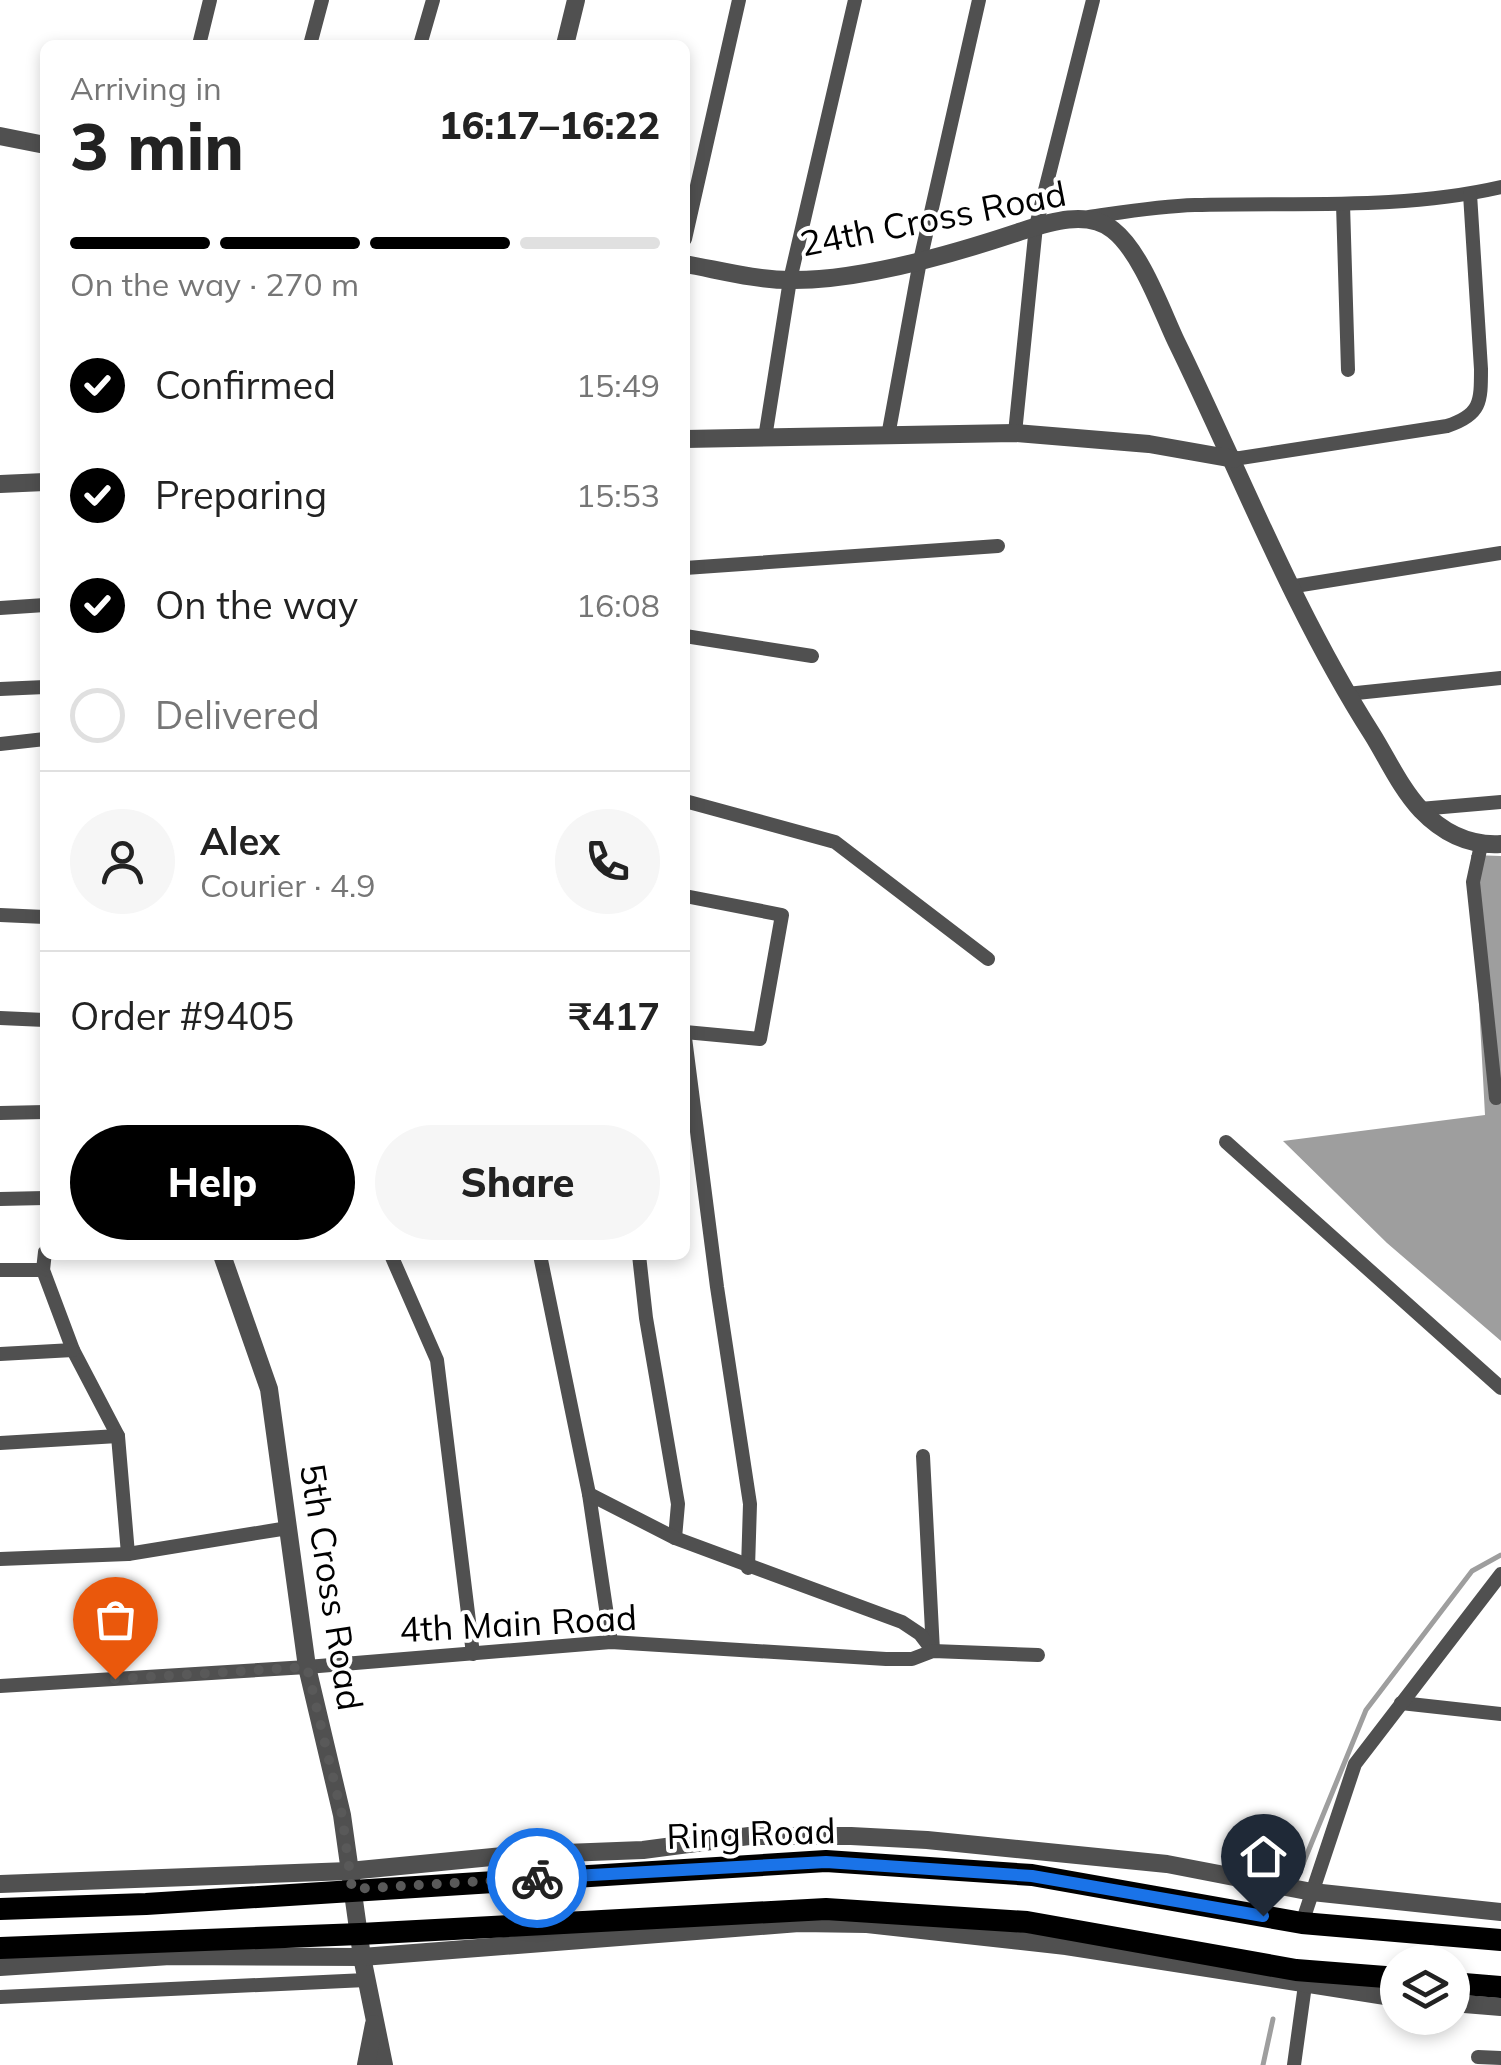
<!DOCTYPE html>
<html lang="en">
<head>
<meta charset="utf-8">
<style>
  body { margin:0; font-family:Mulish,sans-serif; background:#f6f6f6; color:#222; height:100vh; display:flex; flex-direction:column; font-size:38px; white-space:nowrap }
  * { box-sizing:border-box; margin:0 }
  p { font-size:32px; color:#767676 }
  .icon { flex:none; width:55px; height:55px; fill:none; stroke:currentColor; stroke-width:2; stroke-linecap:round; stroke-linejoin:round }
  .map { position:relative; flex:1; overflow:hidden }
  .details { position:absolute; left:40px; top:40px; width:650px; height:1220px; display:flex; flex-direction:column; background:#fff; border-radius:15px; box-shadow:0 5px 15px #0003 }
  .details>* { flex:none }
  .tools { position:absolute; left:1380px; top:1945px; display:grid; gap:20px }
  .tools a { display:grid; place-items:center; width:90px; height:90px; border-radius:50%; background:#fff; box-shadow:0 5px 15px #0003; font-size:50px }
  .pin { position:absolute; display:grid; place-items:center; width:85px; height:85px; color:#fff; margin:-102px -42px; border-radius:50% 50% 50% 0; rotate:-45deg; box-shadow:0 0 10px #0007 }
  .pin .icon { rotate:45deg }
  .courier { position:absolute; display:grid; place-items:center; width:100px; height:100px; margin:-50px; border:8px solid #1a73e8; border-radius:50%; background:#fff; color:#222; box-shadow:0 2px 12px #0007 }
  .headline em { font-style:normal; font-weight:800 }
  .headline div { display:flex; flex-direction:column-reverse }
  .headline { display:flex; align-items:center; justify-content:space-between; height:170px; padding:0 30px }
  h1 { font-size:65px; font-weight:800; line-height:75px }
  .bar { display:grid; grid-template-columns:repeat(4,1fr); gap:15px 10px; align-content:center; height:120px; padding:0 30px }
  .bar i { height:12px; border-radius:8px; background:#e0e0e0 }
  .bar .active { background:#000 }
  .bar p { grid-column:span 4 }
  .line { display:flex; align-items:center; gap:25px; padding:0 30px; border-top:2px solid #e0e0e0 }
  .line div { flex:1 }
  .round { display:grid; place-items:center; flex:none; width:105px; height:105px; border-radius:52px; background:#f6f6f6 }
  ol { padding:0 30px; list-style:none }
  li { display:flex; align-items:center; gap:30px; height:110px }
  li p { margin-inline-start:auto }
  li .icon { padding:10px; border-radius:50%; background:#000; color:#fff; stroke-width:4 }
  li:last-child { color:#767676 }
  li i { width:55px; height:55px; border:5px solid #e0e0e0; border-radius:50% }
  .primary-button { display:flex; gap:20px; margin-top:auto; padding:20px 30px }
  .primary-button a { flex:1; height:115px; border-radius:60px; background:#000; color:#fff; font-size:40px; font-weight:800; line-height:115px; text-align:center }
  .primary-button a+a { background:#f6f6f6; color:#222 }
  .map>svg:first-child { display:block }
  .water { fill:#9e9e9e }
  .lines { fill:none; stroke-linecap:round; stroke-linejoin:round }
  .stream { stroke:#9e9e9e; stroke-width:5 }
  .minor { stroke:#505050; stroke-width:14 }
  .tertiary { stroke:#505050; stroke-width:18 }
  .trunk { stroke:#000; stroke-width:22 }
  .done { stroke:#595959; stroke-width:10; stroke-dasharray:0 18 }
  .route { stroke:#1a73e8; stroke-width:12 }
  .labels { text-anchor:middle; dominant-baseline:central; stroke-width:8; stroke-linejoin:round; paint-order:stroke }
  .street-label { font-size:35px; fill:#000; stroke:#fff }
</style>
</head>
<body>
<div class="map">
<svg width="1501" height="2065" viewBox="0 0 1501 2065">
  <rect width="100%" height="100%" fill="#fff"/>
  <polygon class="water" points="1471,855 1501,856 1501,1341 1387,1243 1283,1141 1485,1115"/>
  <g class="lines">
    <g class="stream">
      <polyline points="1296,1881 1366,1710 1472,1571 1501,1555"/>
      <polyline points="1263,2065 1273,2019"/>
    </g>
    <g class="minor">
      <polyline points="199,45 210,0"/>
      <polyline points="310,45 322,0"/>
      <polyline points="420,45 433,0"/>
      <polyline points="1343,204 1348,370"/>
      <path d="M1089,217C1124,212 1159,206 1195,205C1297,202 1401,210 1501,187"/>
      <polyline points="685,239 739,0"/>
      <polyline points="1015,433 1036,226 1093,0"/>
      <polyline points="888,436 920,261 979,0"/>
      <polyline points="765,438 790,280 855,0"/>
      <path d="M1234,459L1447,426C1481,415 1481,402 1481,369L1470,194"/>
      <polyline points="685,568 998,546"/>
      <polyline points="1289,587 1501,553"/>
      <polyline points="0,608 45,605"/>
      <polyline points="685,636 812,656"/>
      <polyline points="0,689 45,687"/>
      <polyline points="1347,694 1501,678"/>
      <polyline points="0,744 45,739"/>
      <polyline points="685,801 835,842 988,959"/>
      <polyline points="1420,809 1501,802"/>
      <polyline points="1481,845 1473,882 1496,1098"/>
      <polyline points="685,896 782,915 760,1039 685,1032"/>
      <polyline points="0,915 45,917"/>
      <polyline points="0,1018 45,1020"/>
      <polyline points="685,1038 717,1287 750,1504 748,1568"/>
      <polyline points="0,1113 45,1112"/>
      <polyline points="1226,1142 1501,1388"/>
      <polyline points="0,1199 45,1198"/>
      <polyline points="45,1252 43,1270 73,1350 118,1436 128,1554"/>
      <polyline points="391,1255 437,1360 473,1654"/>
      <polyline points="540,1255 589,1494 611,1642"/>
      <polyline points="639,1255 646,1318 678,1504 675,1538"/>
      <polyline points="0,1270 43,1270"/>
      <polyline points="0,1354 73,1350"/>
      <polyline points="0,1443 118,1436"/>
      <polyline points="923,1456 933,1651"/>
      <polyline points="589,1494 675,1538 902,1622 920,1634 933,1651"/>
      <polyline points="0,1559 128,1554 288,1528"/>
      <polyline points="0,1686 307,1667 611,1642 886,1659 912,1659 933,1651 1038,1655"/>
      <polyline points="1401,1703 1501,1714"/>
      <polyline points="1302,1923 1355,1764 1501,1574"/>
      <polyline points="0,1997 366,1980"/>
      <polyline points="1478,2057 1501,2058"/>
      <polyline points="1294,2065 1305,1985"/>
    </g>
    <g class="tertiary">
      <polyline points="565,45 576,0"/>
      <polyline points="0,136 45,145"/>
      <path d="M685,264C719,270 756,280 790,280C859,281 953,254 1019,232C1047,223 1087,209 1113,230C1141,252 1161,309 1176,341C1240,472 1293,610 1372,734C1387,758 1401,789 1421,810C1443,833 1469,846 1501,844"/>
      <polyline points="685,439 1015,433 1149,444 1234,459"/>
      <polyline points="0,484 45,482"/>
      <polyline points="222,1255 269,1389 307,1667 342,1815 362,1957 384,2065"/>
      <polyline points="0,1884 349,1871 513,1855 643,1850 749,1836 851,1836 927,1840 1167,1864 1312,1892 1501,1912"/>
      <polyline points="0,1967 170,1956 362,1957 799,1923 867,1924 1066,1946 1398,1998"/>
      <polyline points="1452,2003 1501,2007"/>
      <polyline points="366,2065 374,2024"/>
    </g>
    <g class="trunk">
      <polyline points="0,1909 146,1904 826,1861 1032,1875 1302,1923 1501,1940"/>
      <polyline points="0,1948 360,1934 826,1909 1027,1922 1296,1970 1398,1978"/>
      <polyline points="1452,1983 1501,1987"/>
    </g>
  </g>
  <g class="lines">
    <polyline class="done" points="115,1679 307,1667 342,1815 352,1889 537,1878"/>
    <polyline class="route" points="537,1878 826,1862 1032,1876 1263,1916"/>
  </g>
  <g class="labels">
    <g class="street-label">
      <text transform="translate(933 218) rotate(-11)">24th Cross Road</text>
      <text transform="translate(332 1587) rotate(81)">5th Cross Road</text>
      <text transform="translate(518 1623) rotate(-3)">4th Main Road</text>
      <text transform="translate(751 1833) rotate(-2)">Ring Road</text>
    </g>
  </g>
</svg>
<div class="tools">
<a><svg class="icon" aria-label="layers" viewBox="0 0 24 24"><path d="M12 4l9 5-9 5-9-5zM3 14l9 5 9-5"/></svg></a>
</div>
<div class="pin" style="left:115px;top:1679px;background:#ea580c"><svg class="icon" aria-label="bag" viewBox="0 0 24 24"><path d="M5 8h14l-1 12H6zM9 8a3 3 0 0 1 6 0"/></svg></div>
<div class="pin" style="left:1263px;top:1916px;background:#1f2937"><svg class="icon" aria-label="home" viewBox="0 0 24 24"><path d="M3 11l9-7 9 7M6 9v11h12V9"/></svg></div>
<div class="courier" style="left:537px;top:1878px"><svg class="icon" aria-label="bike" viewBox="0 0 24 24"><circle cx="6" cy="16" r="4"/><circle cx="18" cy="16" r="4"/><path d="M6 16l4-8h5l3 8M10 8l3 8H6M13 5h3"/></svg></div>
<section class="details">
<div class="headline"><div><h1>3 min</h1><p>Arriving in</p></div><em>16:17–16:22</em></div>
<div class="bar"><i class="active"></i><i class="active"></i><i class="active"></i><i></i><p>On the way · 270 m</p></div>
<ol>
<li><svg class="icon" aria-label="check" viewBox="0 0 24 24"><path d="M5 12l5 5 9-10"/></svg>Confirmed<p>15:49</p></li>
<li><svg class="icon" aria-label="check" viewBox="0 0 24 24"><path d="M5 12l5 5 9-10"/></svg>Preparing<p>15:53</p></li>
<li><svg class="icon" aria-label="check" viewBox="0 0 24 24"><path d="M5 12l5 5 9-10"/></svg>On the way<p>16:08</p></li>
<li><i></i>Delivered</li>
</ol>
<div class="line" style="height:180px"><a class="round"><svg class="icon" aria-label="person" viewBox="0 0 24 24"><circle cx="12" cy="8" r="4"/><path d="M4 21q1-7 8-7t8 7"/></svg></a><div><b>Alex</b><p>Courier · 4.9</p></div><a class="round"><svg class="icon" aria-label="phone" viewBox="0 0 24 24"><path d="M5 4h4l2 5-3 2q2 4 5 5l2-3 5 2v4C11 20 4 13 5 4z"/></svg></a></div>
<div class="line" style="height:130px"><div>Order #9405</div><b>₹417</b></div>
<div class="primary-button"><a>Help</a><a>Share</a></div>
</section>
</div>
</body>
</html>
